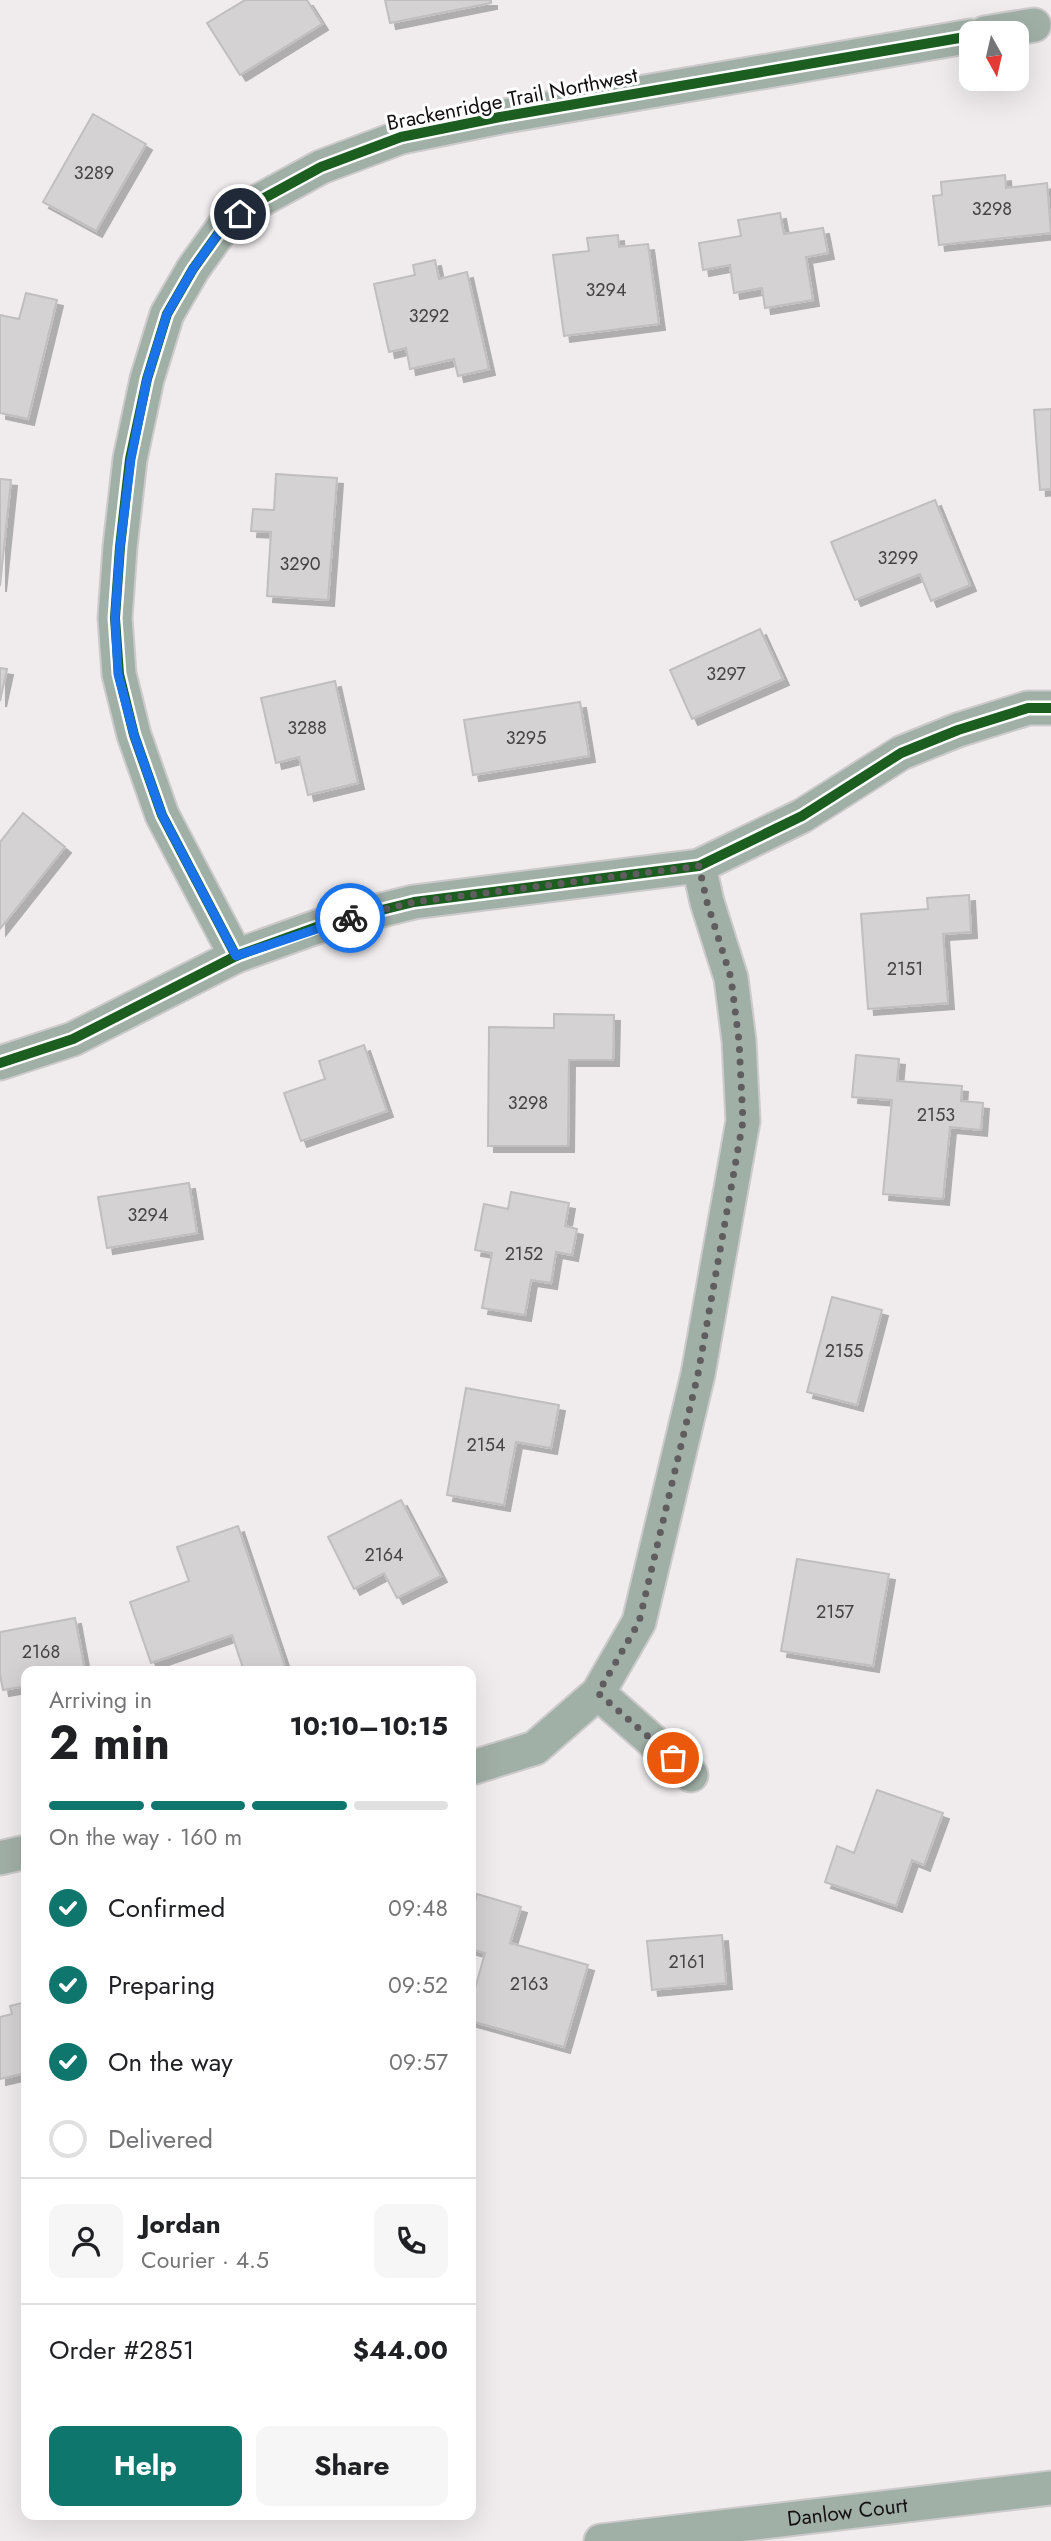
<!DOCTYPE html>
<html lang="en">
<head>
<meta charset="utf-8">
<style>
  body { margin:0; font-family:Jost,sans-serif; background:#f6f6f6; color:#202124; height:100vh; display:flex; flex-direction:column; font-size:26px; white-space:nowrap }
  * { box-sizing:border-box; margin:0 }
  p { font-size:23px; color:#757577 }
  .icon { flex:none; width:38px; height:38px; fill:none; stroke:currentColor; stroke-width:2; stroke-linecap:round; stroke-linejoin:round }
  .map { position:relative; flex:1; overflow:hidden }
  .details { position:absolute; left:21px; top:1666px; width:455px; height:854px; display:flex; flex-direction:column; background:#fff; border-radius:14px; box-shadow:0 7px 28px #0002 }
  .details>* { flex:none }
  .needle { width:46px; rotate:172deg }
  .controls { position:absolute; left:959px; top:21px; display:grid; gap:14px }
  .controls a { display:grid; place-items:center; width:70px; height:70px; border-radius:14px; background:#fff; box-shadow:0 7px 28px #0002; font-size:35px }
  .pin { position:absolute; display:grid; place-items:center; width:60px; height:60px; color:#fff; margin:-30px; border:4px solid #fff; border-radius:50%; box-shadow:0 2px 7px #0007 }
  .courier { position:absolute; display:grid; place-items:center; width:70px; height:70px; margin:-35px; border:5px solid #1a73e8; border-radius:50%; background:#fff; color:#222; box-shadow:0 2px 9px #0007 }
  .overview em { font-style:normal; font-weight:700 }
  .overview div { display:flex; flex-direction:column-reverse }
  .overview { display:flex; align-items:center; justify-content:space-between; height:119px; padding:0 28px }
  h1 { font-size:46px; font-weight:700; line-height:52px }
  .bar { display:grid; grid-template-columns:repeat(4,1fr); gap:10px 7px; align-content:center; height:84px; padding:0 28px }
  .bar i { height:9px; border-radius:5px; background:#e0e0e0 }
  .bar .current { background:#0f766e }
  .bar p { grid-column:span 4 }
  .line { display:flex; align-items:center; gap:18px; padding:0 28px; border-top:2px solid #e0e0e0 }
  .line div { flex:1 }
  .round { display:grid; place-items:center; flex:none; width:74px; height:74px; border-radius:14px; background:#f6f6f6 }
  ol { padding:0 28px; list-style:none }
  li { display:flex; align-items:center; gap:21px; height:77px }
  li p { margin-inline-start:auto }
  li .icon { padding:7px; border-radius:50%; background:#0f766e; color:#fff; stroke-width:4 }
  li:last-child { color:#757577 }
  li i { width:38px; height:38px; border:4px solid #e0e0e0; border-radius:50% }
  .button { display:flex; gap:14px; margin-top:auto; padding:14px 28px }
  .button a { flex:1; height:80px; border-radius:14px; background:#0f766e; color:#fff; font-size:28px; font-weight:700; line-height:80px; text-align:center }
  .button a+a { background:#f6f6f6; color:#202124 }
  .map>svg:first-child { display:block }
  .building { fill:#d5d2d3; stroke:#c1bebf; stroke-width:2; filter:url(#shadow) }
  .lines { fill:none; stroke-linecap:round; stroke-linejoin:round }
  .street-casing { stroke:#cccacb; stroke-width:37 }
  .street { stroke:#a1b0a7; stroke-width:33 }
  .cycleway-casing { stroke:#fff; stroke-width:15 }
  .cycleway { stroke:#1b5e20; stroke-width:10 }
  .done { stroke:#605d5e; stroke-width:7; stroke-dasharray:0 12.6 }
  .route { stroke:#1a73e8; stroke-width:9 }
  .labels { text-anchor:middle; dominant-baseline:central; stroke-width:6; stroke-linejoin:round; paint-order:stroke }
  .number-label { font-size:18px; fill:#464244 }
  .street-label { font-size:21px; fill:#131011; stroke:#fff }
</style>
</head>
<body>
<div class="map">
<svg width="1051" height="2541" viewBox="0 0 1051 2541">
  <defs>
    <filter id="shadow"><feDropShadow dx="6" dy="6" stdDeviation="0" flood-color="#0004"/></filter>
  </defs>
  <rect width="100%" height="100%" fill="#f0ecee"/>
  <g class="building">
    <polygon points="245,0 307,0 322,24 240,75 207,23"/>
    <polygon points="385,0 491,0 491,3 390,23"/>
    <polygon points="93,114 146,144 96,231 43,202"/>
    <polygon points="1005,175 1006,188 1047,183 1051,233 939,245 933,196 942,195 941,182"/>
    <polygon points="780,213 784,234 823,228 828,253 806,257 813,300 765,308 762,288 734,293 730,265 703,270 699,243 741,236 738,220"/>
    <polygon points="618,235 619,247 648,244 659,324 564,336 553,255 589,251 587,238"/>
    <polygon points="435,260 439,279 467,272 489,369 458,376 454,359 410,369 406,348 389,352 374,284 415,275 413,265"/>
    <polygon points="26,293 57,300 28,419 0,413 0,315 19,319"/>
    <polygon points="1051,409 1051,489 1040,490 1034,410"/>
    <polygon points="276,474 337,478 328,600 267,596 271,532 251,531 253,509 274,510"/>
    <polygon points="0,479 11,480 0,586"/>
    <polygon points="935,500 970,585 931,601 920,574 855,600 831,542"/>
    <polygon points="760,629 783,679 692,719 670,670"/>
    <polygon points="0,668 7,669 0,701"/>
    <polygon points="335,681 358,783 308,795 299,757 276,763 261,698"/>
    <polygon points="580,702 589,756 473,775 464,720"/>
    <polygon points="23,813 65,847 0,929 0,842"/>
    <polygon points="969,895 971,932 943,934 948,1003 868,1009 861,914 928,909 927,898"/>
    <polygon points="554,1014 614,1015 613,1060 569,1060 568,1146 488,1146 489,1027 554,1028"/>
    <polygon points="364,1045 387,1111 301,1141 284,1093 325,1079 319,1061"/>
    <polygon points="856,1055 899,1059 897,1081 962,1086 961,1101 983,1103 981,1130 950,1127 943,1199 883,1194 892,1100 852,1097"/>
    <polygon points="189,1183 197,1233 107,1248 98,1197"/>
    <polygon points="511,1192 569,1203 565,1226 577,1229 572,1255 556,1252 551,1283 531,1280 525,1315 482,1308 492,1253 475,1250 484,1204 508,1209"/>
    <polygon points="832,1297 882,1310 857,1405 807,1392"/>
    <polygon points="466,1388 559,1405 551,1448 516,1442 504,1505 447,1495"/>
    <polygon points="401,1500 441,1576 397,1598 384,1573 354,1589 328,1537"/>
    <polygon points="238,1526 285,1666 270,1671 244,1671 232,1635 151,1663 130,1602 189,1581 177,1547"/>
    <polygon points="797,1559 889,1574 873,1666 781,1651"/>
    <polygon points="75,1618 85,1671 26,1671 26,1686 3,1690 0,1675 0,1632"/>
    <polygon points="877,1790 943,1813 924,1865 912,1860 896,1906 825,1882 837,1846 854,1853"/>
    <polygon points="477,1894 521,1907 510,1943 588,1965 564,2047 471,2021 471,2003 485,1953 471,1949 471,1918"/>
    <polygon points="722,1935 726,1983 652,1990 647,1941"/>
    <polygon points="26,2002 26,2073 0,2079 0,2017 12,2014 10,2006"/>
  </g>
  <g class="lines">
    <g class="street-casing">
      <g id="street">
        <polyline points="985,33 1034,25"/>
        <polyline points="236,956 162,815 134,735 119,674 115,618 120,547 130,459 147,379 167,314 193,269 223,227 257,202 321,167 401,137 500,117 971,36"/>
        <polyline points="0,1063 73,1039 236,956 325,924 414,902 699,866 802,816 901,753 958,730 1028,708 1051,708"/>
        <polyline points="598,1693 691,1775"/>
        <polyline points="471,1768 535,1748 598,1693 639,1622 698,1374 743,1121 739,1041 731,978 707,902 699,866"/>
        <polyline points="0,1858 26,1852"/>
        <path id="s1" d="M601,2541L1051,2488"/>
      </g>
    </g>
    <use href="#street" class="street"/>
    <g class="cycleway-casing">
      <g id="cycleway">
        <polyline points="236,956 162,815 134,735 119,674 115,618 120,547 130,459 147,379 167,314 193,269 223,227 257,202 321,167 401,137 500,117 971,36"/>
        <polyline points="0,1063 73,1039 236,956 325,924 414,902 699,866 802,816 901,753 958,730 1028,708 1051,708"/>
      </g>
    </g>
    <use href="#cycleway" class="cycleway"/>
  </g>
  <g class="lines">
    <polyline class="done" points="350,918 414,902 699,866 707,902 731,978 739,1041 743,1121 698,1374 639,1622 598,1693 673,1758"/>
    <polyline class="route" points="240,214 223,227 193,269 167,314 147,379 131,459 120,547 115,618 118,674 134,735 162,815 236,956 350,918"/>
  </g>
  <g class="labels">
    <g class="number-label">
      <text x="94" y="173">3289</text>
      <text x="992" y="209">3298</text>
      <text x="606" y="290">3294</text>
      <text x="429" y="316">3292</text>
      <text x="898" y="558">3299</text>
      <text x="300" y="564">3290</text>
      <text x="726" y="674">3297</text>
      <text x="307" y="728">3288</text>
      <text x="526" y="738">3295</text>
      <text x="905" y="969">2151</text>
      <text x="528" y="1103">3298</text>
      <text x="936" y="1115">2153</text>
      <text x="148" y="1215">3294</text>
      <text x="524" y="1254">2152</text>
      <text x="844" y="1351">2155</text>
      <text x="486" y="1445">2154</text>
      <text x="384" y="1555">2164</text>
      <text x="835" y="1612">2157</text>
      <text x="41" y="1652">2168</text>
      <text x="687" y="1962">2161</text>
      <text x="529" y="1984">2163</text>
    </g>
    <g class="street-label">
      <text transform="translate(512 99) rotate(-11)">Brackenridge Trail Northwest</text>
      <text stroke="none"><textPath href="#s1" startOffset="248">Danlow Court</textPath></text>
    </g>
  </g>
</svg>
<div class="controls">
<a><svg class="needle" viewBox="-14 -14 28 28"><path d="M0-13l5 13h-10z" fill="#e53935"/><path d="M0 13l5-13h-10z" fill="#757577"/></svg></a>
</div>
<div class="pin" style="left:673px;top:1758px;background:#ea580c"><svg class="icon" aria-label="bag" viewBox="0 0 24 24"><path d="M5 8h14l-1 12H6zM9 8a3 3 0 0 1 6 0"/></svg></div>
<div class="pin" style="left:240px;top:214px;background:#1f2937"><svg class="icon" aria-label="home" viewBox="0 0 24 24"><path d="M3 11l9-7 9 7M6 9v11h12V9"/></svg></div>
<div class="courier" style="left:350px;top:918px"><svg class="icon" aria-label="bike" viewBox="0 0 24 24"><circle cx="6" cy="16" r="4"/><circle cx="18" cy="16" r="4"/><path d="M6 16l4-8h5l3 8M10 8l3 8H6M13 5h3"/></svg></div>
<section class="details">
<div class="overview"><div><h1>2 min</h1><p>Arriving in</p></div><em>10:10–10:15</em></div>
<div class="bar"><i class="current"></i><i class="current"></i><i class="current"></i><i></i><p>On the way · 160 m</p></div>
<ol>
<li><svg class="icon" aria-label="check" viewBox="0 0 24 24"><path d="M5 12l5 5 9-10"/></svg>Confirmed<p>09:48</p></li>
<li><svg class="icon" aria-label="check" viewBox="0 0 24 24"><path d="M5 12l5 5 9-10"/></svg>Preparing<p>09:52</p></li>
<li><svg class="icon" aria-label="check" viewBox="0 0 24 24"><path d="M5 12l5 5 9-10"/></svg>On the way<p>09:57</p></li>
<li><i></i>Delivered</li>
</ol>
<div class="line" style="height:126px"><a class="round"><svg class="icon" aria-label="person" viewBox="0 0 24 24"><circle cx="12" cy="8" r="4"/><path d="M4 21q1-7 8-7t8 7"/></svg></a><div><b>Jordan</b><p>Courier · 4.5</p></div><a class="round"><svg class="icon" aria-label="phone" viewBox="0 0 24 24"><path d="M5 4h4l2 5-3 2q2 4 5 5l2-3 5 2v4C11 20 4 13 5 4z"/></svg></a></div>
<div class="line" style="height:91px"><div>Order #2851</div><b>$44.00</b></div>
<div class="button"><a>Help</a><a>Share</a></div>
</section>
</div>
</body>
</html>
